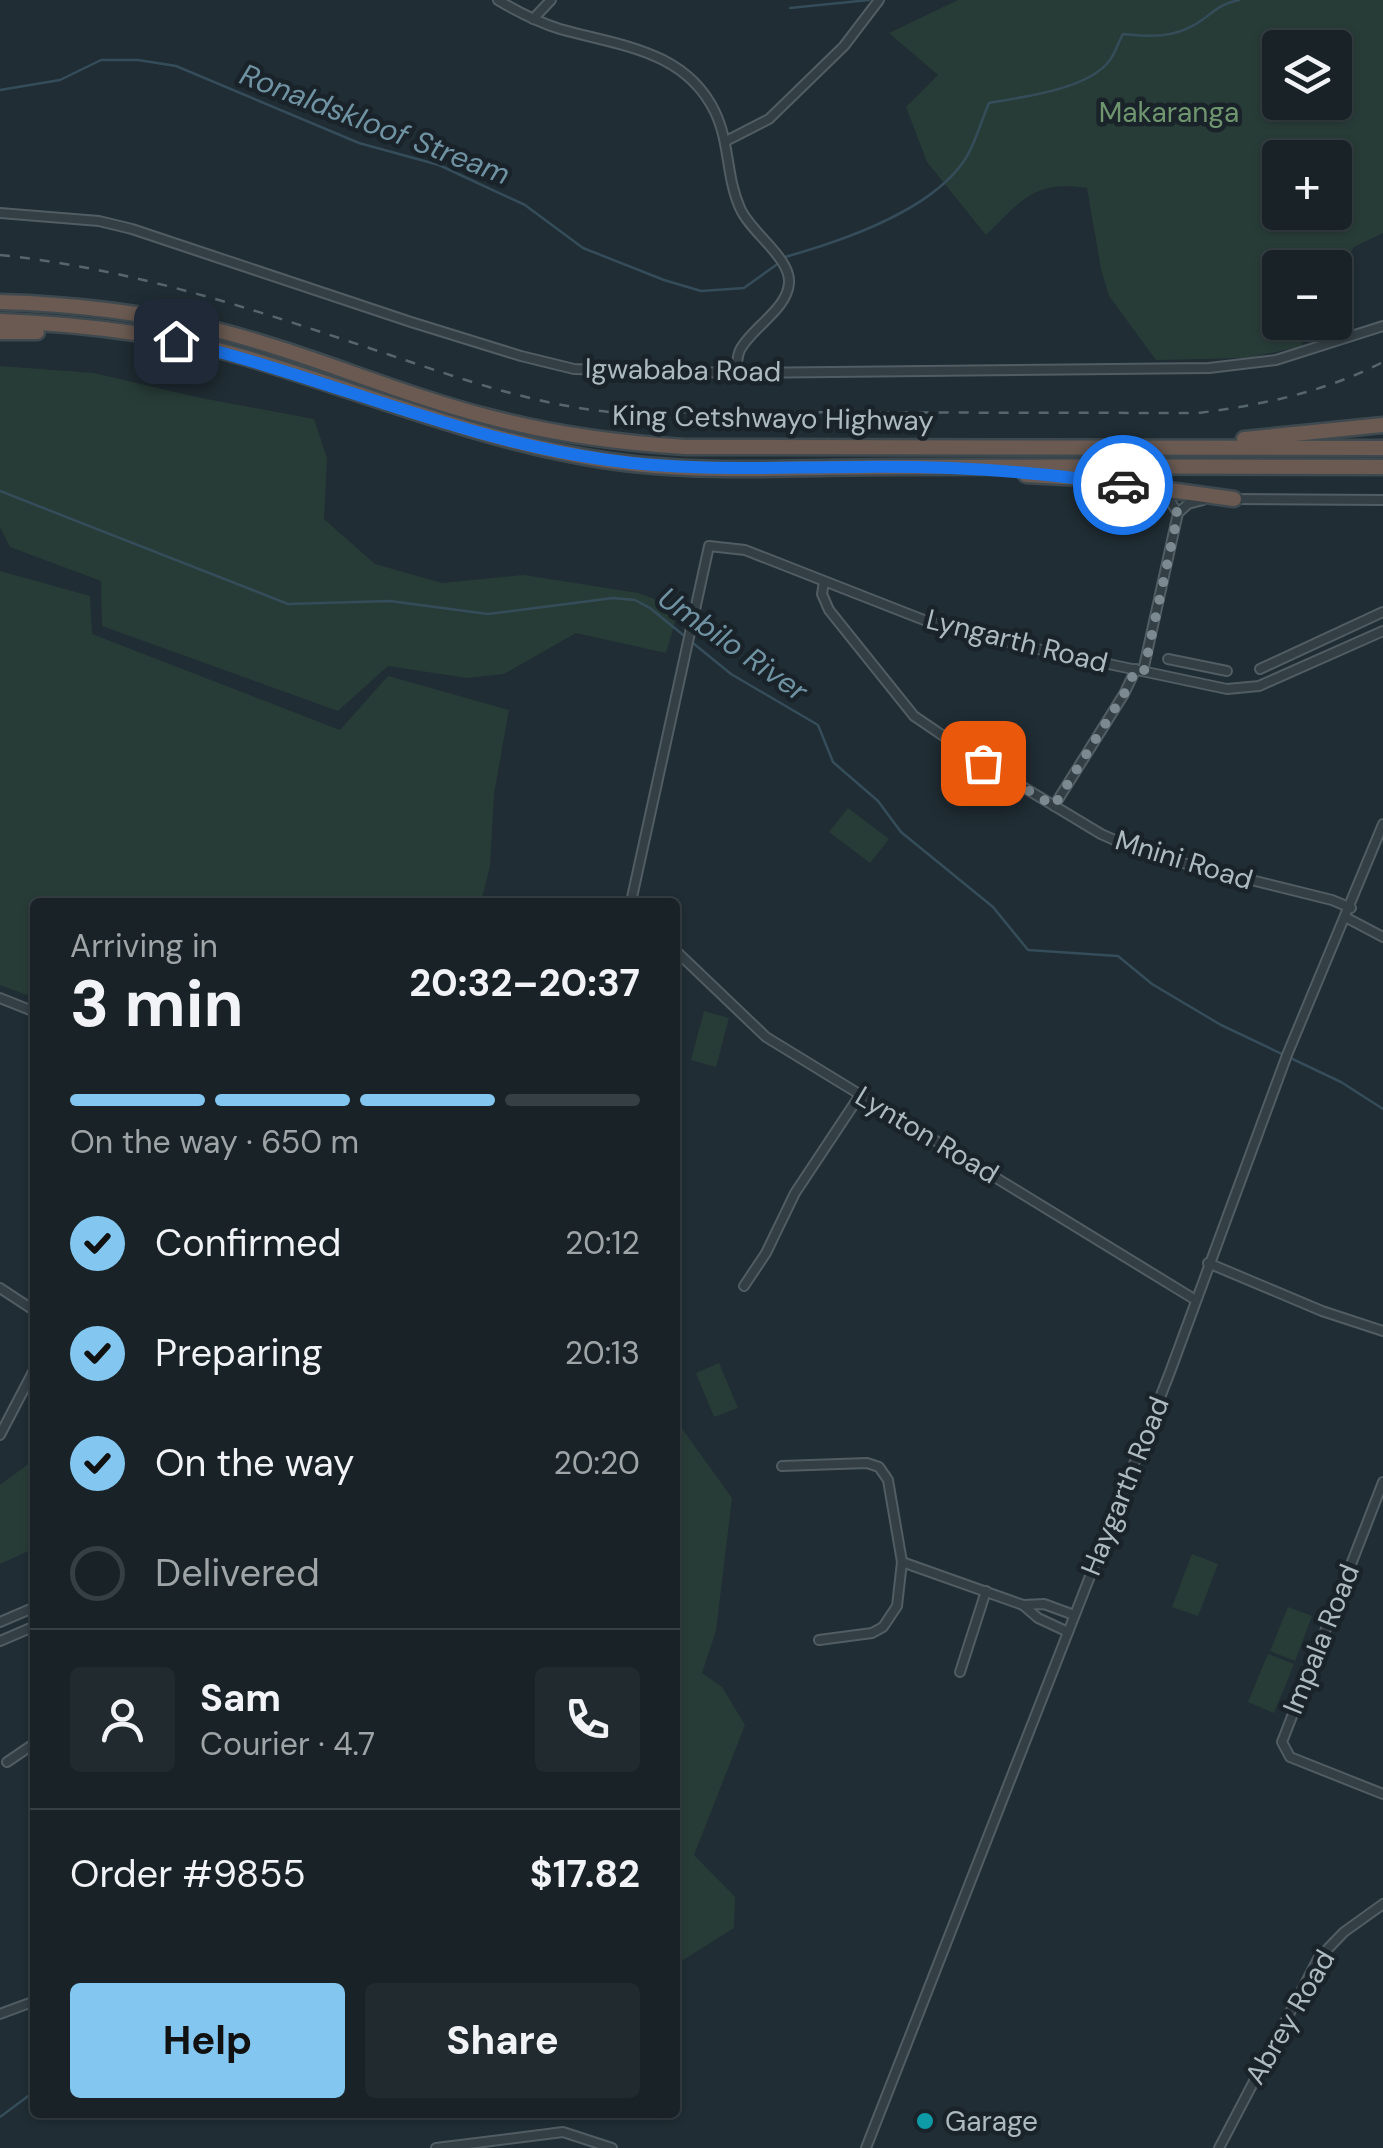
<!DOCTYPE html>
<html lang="en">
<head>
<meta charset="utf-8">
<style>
  body { margin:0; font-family:"DM Sans",sans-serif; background:#212a2f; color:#f1f3f6; height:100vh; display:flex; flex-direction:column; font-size:38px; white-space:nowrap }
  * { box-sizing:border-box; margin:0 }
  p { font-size:32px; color:#9fa4a7 }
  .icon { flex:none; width:55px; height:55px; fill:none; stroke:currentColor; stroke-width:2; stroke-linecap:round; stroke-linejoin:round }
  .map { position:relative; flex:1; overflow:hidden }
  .details { position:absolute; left:30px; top:898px; width:650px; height:1220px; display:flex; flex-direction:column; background:#182227; border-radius:10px; box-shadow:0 2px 8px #0004,0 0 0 2px #363f44 }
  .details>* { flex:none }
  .buttons { position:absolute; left:1262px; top:30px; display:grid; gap:20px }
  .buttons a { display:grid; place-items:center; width:90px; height:90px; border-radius:10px; background:#182227; box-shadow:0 2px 8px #0004,0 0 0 2px #363f44; font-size:50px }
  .pin { position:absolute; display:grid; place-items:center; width:85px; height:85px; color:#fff; margin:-42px; border-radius:20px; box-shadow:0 5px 15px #0006 }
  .courier { position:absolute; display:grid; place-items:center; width:100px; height:100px; margin:-50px; border:8px solid #1a73e8; border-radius:50%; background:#fff; color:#222; box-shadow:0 2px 12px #0007 }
  .overview em { font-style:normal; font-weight:700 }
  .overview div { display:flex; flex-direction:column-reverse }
  .overview { display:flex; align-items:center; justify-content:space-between; height:170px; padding:0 40px }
  h1 { font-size:65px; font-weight:700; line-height:75px }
  .bar { display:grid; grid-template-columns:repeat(4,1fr); gap:15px 10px; align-content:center; height:120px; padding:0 40px }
  .bar i { height:12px; border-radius:8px; background:#363f44 }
  .bar .current { background:#83c7f0 }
  .bar p { grid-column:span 4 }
  .line { display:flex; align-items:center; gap:25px; padding:0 40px; border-top:2px solid #363f44 }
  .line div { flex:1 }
  .round { display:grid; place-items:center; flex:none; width:105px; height:105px; border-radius:10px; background:#212a2f }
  ol { padding:0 40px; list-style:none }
  li { display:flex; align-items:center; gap:30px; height:110px }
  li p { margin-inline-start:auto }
  li .icon { padding:10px; border-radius:50%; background:#83c7f0; color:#111; stroke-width:4 }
  li:last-child { color:#9fa4a7 }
  li i { width:55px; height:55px; border:5px solid #363f44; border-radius:50% }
  .primary-button { display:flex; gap:20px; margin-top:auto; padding:20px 40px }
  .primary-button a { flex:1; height:115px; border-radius:10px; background:#83c7f0; color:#111; font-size:40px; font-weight:700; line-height:115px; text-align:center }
  .primary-button a+a { background:#212a2f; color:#f1f3f6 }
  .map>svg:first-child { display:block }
  .green { fill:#283c37; fill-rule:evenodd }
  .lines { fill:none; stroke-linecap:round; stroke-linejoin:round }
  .stream { stroke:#354d5a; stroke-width:2.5 }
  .minor-casing { stroke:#515c63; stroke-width:12 }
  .motorway-casing { stroke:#3e494f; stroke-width:19 }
  .minor { stroke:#333f45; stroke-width:8 }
  .motorway { stroke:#6a5a51; stroke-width:14 }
  .rail { stroke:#57666e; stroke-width:2.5; stroke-dasharray:10 10; stroke-linecap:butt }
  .done { stroke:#7c8990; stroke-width:10; stroke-dasharray:0 18 }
  .route { stroke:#1a73e8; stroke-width:12 }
  .culture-dot { fill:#0f9aa8; stroke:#192329; stroke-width:4 }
  .labels { text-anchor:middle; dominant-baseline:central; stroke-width:9; stroke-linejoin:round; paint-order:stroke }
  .park-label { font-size:28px; fill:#6f966f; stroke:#192329 }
  .street-label { font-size:28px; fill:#adbac2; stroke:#192329 }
  .poi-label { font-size:28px; fill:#adbac2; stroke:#192329; text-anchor:start }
  .water-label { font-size:30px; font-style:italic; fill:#7093a4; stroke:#192329 }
</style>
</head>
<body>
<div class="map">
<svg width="1383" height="2148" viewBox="0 0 1383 2148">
  <rect width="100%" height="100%" fill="#202d34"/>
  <g class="green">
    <path d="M958,0H1383V233L1354,247L1335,277V268H1280V322L1296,323L1303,346L1248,358L1156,360L1109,296L1101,269L1087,188C1033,180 1021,201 986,235L927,162L906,107L938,75L889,33ZM1280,48H1335V102H1280ZM1280,158H1335V212H1280Z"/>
    <polygon points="0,366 94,373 196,397 314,419 327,458 324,519 375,564 442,583 524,575 638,593 679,608 666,653 576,633 504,674 467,678 388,666 338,711 102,626 101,581 10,547 0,527"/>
    <polygon points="0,571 90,596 92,634 340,730 388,676 509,710 494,794 490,866 481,902 35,902 35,998 0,985"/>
    <polygon points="848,808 889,839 870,863 829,832"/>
    <polygon points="704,1011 729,1018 716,1067 691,1060"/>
    <polygon points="719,1363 738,1408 714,1417 696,1373"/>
    <polygon points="675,1419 732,1498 716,1631 702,1673 722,1687 745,1725 694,1855 735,1897 734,1928 675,1965"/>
    <polygon points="35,1459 35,1548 0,1564 0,1485"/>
    <polygon points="1192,1554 1218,1564 1198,1616 1172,1607"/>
    <polygon points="1288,1607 1312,1616 1295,1661 1270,1651"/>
    <polygon points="1268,1654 1294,1664 1274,1713 1248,1702"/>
  </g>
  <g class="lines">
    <g class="stream">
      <polyline points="790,8 869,0"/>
      <polyline points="0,90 60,80 101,60 138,60 176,66 359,143 439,165 525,205 583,248 664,280 701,291 744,288 776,265"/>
      <path d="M785,257C842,241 929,212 964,161C975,145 981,121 989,103C1022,97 1096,89 1113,55C1117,48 1119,41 1123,34C1149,37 1173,38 1196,24C1214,13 1216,5 1239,0"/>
      <polyline points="0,491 288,604 390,601 488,614 613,598 635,600 650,608 731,674 818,725 833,762 878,801 901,832 993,907 1028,950 1118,956 1152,984 1221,1025 1341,1082 1383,1109"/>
      <polyline points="0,2117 35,2091"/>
    </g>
    <g class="minor-casing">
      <g id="minor">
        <path d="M498,0C518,12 538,22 560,29C620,46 685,50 715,112C730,143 726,177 740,208C750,232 791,258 789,283C787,310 752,327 740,350C737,356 737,366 736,373"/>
        <polyline points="533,19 551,0"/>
        <polyline points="726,141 769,119 844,46 879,0"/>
        <polyline points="0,213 99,221 132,229 411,322 521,356 574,369 736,373 1209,368 1276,360 1383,326"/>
        <polyline points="1157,493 1170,501 1178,513"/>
        <polyline points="1232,499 1383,500"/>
        <polyline points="824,582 822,594 829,610 914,716 983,763 1101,834 1146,854 1332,900 1351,908"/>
        <polyline points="1168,659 1227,671"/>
        <polyline points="1260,669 1383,612"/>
        <polyline points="1143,671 1178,513 1188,504 1203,500"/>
        <polyline points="1054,806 1124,694 1136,669"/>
        <polyline points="631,902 709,546 745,550 929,622 1028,647 1227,689 1259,686 1383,631"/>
        <polyline points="1347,918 1383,937"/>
        <polyline points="675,950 766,1037 1194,1299"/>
        <polyline points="0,998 35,1012"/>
        <polyline points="1208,1263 1322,1311 1383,1331"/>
        <polyline points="744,1286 766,1253 795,1193 860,1095"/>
        <polyline points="0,1288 35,1311"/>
        <polyline points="0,1435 35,1368"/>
        <polyline points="782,1466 867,1463 879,1467 888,1480 902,1562 897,1606 883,1627 872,1633 819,1640"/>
        <polyline points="1383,1482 1282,1742 1290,1757 1383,1794"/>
        <polyline points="902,1562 1023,1605 1044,1604 1074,1615"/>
        <polyline points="1023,1605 1038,1618 1068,1632"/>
        <polyline points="0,1622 35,1607"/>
        <polyline points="0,1641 35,1626"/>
        <polyline points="960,1672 986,1591"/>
        <polyline points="7,1762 35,1743"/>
        <polyline points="0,2014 35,2001"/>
        <polyline points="436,2148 563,2132 612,2148"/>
        <polyline points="866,2148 1170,1372 1287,1055 1383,824"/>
        <polyline points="1219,2148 1318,1959 1344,1932 1383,1904"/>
      </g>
    </g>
    <g class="motorway-casing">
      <g id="motorway">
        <path d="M0,302C72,304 142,312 212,329C306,352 395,393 489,417C553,434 618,443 685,447L1383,448"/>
        <path d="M0,321C83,324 167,334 247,358C366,393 480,441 603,460C700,475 801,467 898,467C1060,466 1221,467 1383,467"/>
        <polyline points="0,332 37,332"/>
        <polyline points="1244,439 1383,425"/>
        <polyline points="1026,475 1082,478 1234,499"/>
      </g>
    </g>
    <use href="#minor" class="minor"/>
    <use href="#motorway" class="motorway"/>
    <path class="rail" d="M0,255C125,268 241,305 360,345C442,372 523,403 609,412L1198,413C1262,405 1325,392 1383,362"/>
  </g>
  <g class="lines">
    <path class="done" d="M983,763L1054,806L1124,694L1136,669L1144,671L1178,514C1165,492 1147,488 1123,485"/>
    <path class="route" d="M176,341C322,375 459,440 608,460C690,472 775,467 858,467C946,466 1037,471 1123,485"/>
  </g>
  <circle class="culture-dot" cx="925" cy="2121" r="10"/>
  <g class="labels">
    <g class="park-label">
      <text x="1169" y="112">Makaranga</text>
    </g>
    <g class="street-label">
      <text transform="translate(683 370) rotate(1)">Igwababa Road</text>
      <text transform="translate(773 418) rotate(1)">King Cetshwayo Highway</text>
      <text transform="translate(1017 641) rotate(14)">Lyngarth Road</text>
      <text transform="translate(1184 860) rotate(17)">Mnini Road</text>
      <text transform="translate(927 1135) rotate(31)">Lynton Road</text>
      <text transform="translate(1125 1486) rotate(-68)">Haygarth Road</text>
      <text transform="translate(1321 1639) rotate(-68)">Impala Road</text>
      <text transform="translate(1290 2017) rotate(-60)">Abrey Road</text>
    </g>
    <g class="poi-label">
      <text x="945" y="2121">Garage</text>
    </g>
    <g class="water-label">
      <text transform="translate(375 124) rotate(21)">Ronaldskloof Stream</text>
      <text transform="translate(733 644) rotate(35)">Umbilo River</text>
    </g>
  </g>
</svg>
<div class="buttons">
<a><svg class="icon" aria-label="layers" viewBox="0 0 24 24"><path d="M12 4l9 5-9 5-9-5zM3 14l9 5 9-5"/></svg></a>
<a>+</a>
<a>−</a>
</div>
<div class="pin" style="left:983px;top:763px;background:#ea580c"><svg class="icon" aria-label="bag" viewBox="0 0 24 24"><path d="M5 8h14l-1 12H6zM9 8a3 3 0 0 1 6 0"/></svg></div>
<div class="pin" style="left:176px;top:341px;background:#1f2937"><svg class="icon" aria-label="home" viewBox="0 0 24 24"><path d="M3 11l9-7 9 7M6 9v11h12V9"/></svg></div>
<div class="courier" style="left:1123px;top:485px"><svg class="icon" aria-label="car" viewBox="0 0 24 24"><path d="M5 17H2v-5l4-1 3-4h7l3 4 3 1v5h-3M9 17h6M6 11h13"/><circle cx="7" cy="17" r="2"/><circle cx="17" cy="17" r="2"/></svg></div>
<section class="details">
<div class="overview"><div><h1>3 min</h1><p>Arriving in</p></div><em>20:32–20:37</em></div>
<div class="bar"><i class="current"></i><i class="current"></i><i class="current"></i><i></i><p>On the way · 650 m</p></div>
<ol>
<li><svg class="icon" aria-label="check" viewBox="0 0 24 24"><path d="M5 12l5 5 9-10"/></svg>Confirmed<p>20:12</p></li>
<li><svg class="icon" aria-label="check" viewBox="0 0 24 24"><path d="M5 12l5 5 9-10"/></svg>Preparing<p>20:13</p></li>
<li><svg class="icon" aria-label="check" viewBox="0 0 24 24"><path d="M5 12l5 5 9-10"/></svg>On the way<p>20:20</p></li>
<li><i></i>Delivered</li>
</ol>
<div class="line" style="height:180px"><a class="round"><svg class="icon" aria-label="person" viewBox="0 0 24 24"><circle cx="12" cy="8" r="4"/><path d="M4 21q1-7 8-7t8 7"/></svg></a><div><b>Sam</b><p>Courier · 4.7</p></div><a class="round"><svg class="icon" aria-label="phone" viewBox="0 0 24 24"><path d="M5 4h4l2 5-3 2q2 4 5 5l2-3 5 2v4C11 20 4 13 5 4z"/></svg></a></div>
<div class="line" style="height:130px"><div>Order #9855</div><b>$17.82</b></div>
<div class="primary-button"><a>Help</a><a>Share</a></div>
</section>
</div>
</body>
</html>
